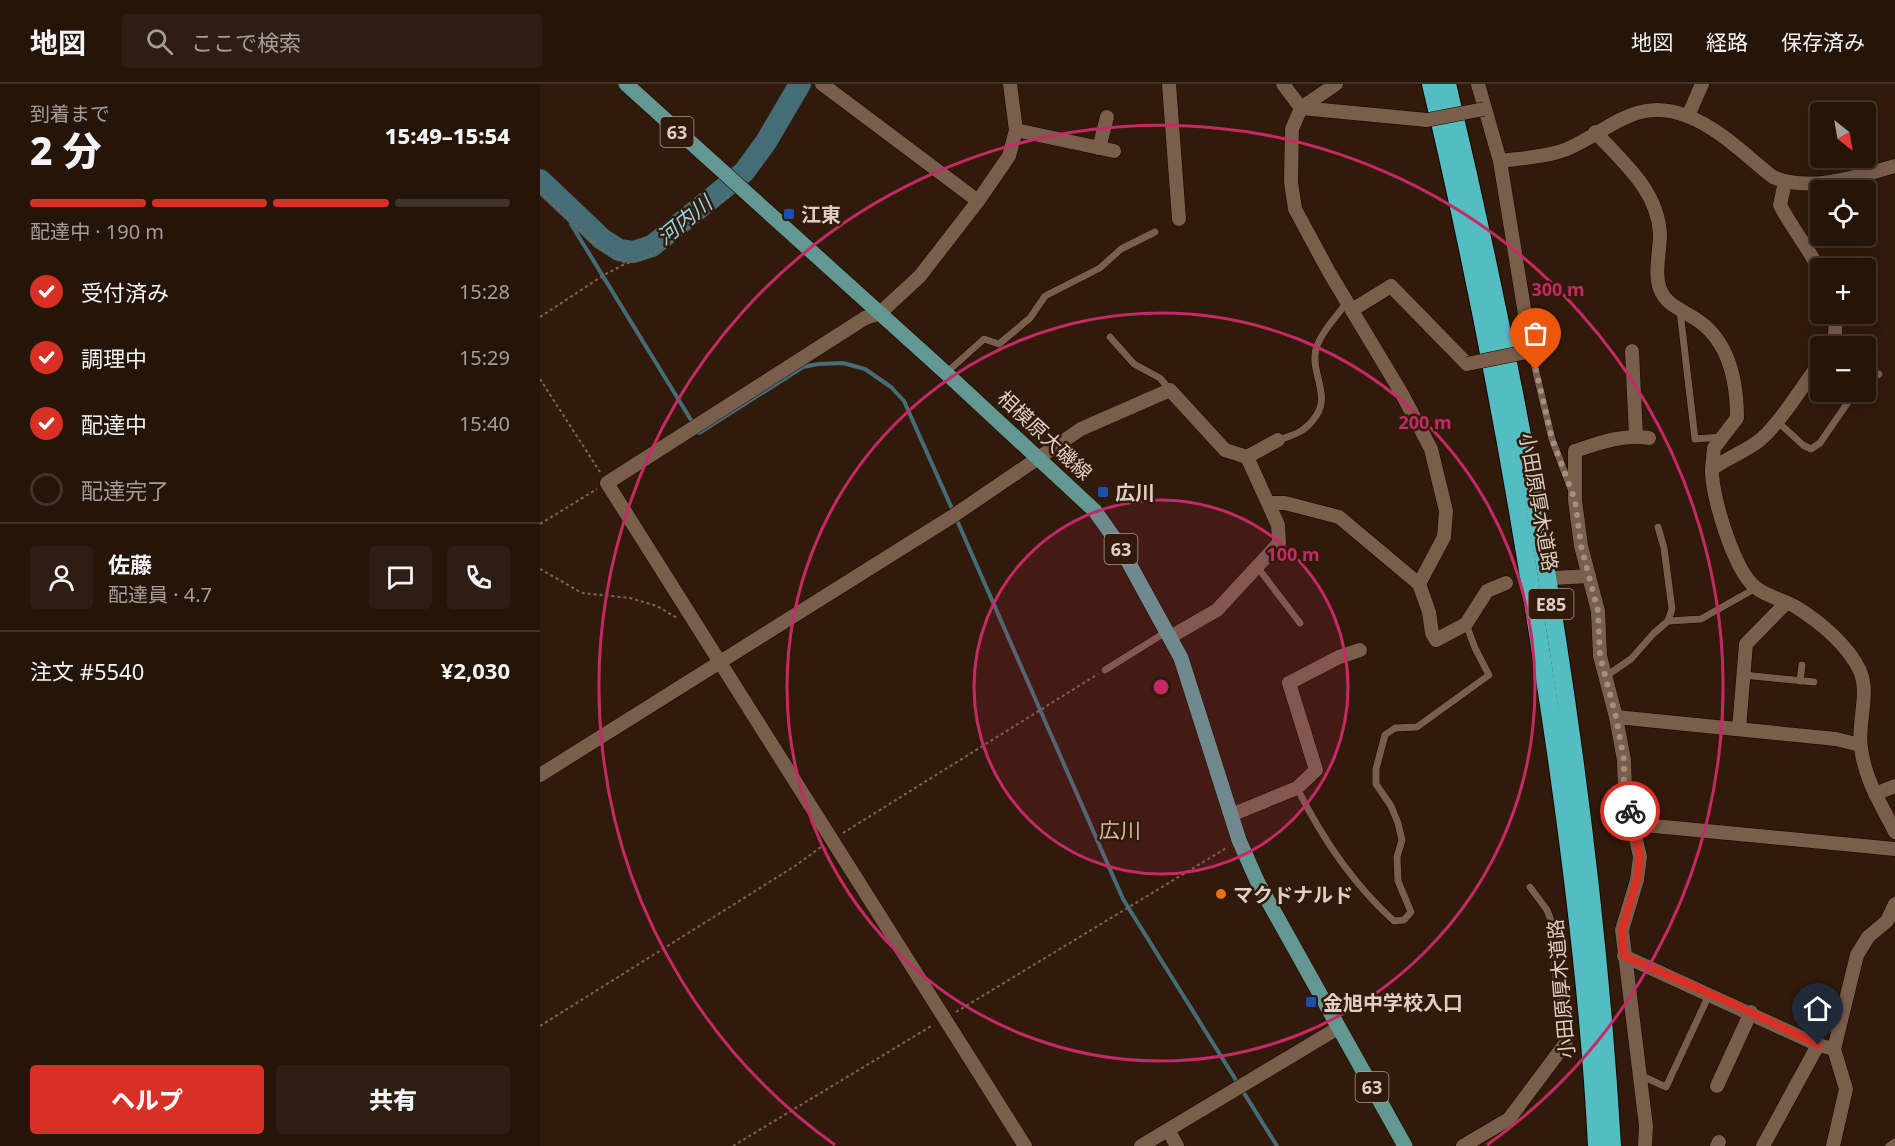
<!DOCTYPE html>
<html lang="ja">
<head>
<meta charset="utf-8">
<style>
  body { margin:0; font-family:"Noto Sans","Noto Sans JP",sans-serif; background:#2d1d12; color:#f1f3f6; height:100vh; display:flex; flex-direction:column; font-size:22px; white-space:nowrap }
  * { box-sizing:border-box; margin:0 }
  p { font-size:20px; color:#a39e9c }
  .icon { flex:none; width:33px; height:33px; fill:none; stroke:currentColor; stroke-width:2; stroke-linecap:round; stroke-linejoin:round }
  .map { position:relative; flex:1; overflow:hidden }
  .panel { display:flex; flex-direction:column; background:#251408; width:540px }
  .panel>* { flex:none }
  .needle { width:39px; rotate:149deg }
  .fabs { position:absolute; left:1270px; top:18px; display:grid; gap:12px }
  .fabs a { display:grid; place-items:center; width:66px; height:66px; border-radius:6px; background:#251408; box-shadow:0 3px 15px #0003,0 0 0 2px #423329; font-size:30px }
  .pin { position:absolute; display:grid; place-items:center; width:51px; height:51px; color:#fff; margin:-62px -26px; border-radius:50% 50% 50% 0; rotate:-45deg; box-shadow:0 0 6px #0007 }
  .pin .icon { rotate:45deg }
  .courier { position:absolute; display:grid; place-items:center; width:60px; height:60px; margin:-30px; border:4px solid #d93025; border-radius:50%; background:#fff; color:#222; box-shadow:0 2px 8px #0007 }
  .headline em { font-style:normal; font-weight:800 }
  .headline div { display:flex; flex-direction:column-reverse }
  .headline { display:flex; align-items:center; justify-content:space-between; height:102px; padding:0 30px }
  h1 { font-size:39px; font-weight:800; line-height:45px }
  .bar { display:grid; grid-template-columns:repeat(4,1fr); gap:9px 6px; align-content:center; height:72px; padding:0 30px }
  .bar i { height:8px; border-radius:4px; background:#423329 }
  .bar .active { background:#d93025 }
  .bar p { grid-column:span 4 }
  .line { display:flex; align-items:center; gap:15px; padding:0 30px; border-top:2px solid #423329 }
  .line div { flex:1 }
  .round { display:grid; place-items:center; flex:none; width:63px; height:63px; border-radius:6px; background:#2d1d12 }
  ol { padding:0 30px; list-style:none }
  li { display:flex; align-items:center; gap:18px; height:66px }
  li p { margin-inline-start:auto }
  li .icon { padding:6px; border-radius:50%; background:#d93025; color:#fff; stroke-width:4 }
  li:last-child { color:#a39e9c }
  li i { width:33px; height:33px; border:3px solid #423329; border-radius:50% }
  .primary-button { display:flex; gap:12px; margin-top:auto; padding:12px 30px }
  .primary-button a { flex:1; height:69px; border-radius:6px; background:#d93025; color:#fff; font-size:24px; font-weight:800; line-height:69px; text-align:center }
  .primary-button a+a { background:#2d1d12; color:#f1f3f6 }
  header { display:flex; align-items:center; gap:36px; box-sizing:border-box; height:84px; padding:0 30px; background:#251408; border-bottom:2px solid #423329 }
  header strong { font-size:28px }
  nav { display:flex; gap:33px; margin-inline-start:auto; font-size:21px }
  .search { width:420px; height:54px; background:#2d1d12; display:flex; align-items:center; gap:15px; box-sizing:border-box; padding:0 21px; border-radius:6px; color:#a39e9c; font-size:22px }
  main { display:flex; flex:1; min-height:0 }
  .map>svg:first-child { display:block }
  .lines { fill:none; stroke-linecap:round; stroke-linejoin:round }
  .stream { stroke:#456d77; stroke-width:4 }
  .river { stroke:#456d77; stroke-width:22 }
  .lane-casing { stroke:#180400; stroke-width:8 }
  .street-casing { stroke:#180400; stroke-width:15 }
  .primary-casing { stroke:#180400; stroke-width:16 }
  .highway-casing { stroke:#180400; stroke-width:20 }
  .path { stroke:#7b675a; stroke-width:2; stroke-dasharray:3 3; stroke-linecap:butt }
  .lane { stroke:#7a5e4c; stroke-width:7 }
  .street { stroke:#7a5e4c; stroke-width:14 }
  .primary { stroke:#639792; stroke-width:15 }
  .highway { stroke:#54bdc1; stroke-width:18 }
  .street-bridge-casing { stroke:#180400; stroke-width:15; stroke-linecap:butt }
  .street-bridge { stroke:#7a5e4c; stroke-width:14 }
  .done { stroke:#a18f83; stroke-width:6; stroke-dasharray:0 10.8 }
  .route { stroke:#d93025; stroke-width:8 }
  .ring { fill:none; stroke:#c52a66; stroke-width:3 }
  .transit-dot { fill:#1a4fb4; stroke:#311a0a; stroke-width:2 }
  .food-dot { fill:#e8710a; stroke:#311a0a; stroke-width:2 }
  .labels { text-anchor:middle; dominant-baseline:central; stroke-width:5; stroke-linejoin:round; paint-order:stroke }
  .shield { fill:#311a0a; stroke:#aa988c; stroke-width:1.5 }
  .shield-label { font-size:18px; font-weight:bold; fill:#decec4 }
  .poi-label { font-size:20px; font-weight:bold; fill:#decec4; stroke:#311a0a; text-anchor:start }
  .street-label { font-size:20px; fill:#decec4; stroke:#311a0a }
  .water-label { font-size:21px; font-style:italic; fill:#8ed7eb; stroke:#311a0a }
  .neighbourhood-label { font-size:21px; fill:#d9b9a6; stroke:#311a0a }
  .centre { fill:#c52a66; stroke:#311a0a; stroke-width:3 }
  .ring-label { font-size:18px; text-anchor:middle; font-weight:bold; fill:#c52a66; stroke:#311a0a; stroke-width:5; stroke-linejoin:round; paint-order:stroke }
</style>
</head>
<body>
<header>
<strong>地図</strong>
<div class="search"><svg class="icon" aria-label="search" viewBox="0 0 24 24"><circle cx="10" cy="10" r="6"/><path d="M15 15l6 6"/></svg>ここで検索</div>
<nav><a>地図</a><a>経路</a><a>保存済み</a></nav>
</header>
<main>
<section class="panel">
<div class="headline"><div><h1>2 分</h1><p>到着まで</p></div><em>15:49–15:54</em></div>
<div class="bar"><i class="active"></i><i class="active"></i><i class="active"></i><i></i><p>配達中 · 190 m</p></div>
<ol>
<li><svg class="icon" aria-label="check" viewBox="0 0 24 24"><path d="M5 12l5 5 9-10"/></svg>受付済み<p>15:28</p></li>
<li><svg class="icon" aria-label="check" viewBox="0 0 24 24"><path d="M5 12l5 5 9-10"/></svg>調理中<p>15:29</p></li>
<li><svg class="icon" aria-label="check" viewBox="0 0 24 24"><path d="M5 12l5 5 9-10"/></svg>配達中<p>15:40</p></li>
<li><i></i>配達完了</li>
</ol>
<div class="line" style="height:108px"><a class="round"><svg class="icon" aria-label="person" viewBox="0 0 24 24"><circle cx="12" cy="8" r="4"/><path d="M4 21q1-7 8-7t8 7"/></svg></a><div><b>佐藤</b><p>配達員 · 4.7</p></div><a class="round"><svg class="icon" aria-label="chat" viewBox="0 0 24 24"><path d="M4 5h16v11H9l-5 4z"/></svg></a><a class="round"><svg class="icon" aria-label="phone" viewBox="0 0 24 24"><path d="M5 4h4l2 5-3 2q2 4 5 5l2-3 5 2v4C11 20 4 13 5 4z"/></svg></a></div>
<div class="line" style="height:78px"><div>注文 #5540</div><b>¥2,030</b></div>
<div class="primary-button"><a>ヘルプ</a><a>共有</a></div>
</section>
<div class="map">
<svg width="1355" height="1062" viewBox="0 0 1355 1062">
  <rect width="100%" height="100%" fill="#311a0a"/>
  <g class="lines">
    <g class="stream">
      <polyline points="34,129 31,140 159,349 263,283 278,280 303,279 325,285 351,303 364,317 413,427"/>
      <polyline points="416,434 583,815 737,1062"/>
    </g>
    <polyline class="river" points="0,96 62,155 79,166 93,168 112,162 204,88 226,58 260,0"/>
    <g class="lane-casing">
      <g id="lane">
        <polyline points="1140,227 1155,355 1182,353"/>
        <polyline points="570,253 594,280 620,294 630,306"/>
        <polyline points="991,267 1012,355 1031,405"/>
        <polyline points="406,289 444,255 459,260 490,234 505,212 560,184 581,165 615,148"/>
        <polyline points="1326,299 1339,290"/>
        <polyline points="1237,337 1263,361 1271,365 1280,359 1315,308"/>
        <path d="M738,356C755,351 766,347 776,332C791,311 770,288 776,265C781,248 797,232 807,218"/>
        <polyline points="718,484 760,539"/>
        <polyline points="1128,537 1161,535 1216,504"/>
        <polyline points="565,586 626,548"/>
        <polyline points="1203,591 1274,598"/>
        <polyline points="1066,592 1091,575 1113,550 1128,537 1132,525 1124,464 1118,443"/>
        <polyline points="1260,597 1262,581"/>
        <path d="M757,704C781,752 814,801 854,837L864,836L871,828L858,797L857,773L862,756L858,739L851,722L836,700V685L845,651L855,644L877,643L949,591L935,564L926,540"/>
        <polyline points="990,803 1007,826 1013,842 1016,898 1022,924"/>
        <polyline points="1100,991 1126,1003 1169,911"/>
        <polyline points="1349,1062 1355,1058"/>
      </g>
    </g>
    <g class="street-casing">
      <g id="street">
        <polyline points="282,0 438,117"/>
        <polyline points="470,0 476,46 469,72 438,117 380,192 340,229 325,234 67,399 485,1062"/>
        <polyline points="629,0 639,135"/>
        <polyline points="743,0 761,24 887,36"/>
        <polyline points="796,0 761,24 752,45 751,98 755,125 789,188 862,310 891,365 906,427 904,453 879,500"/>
        <polyline points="938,0 960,77 991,267"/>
        <polyline points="1148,32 1162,0"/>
        <polyline points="476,46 574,67"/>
        <path d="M1055,48C1083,78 1118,107 1120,150C1120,168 1114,189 1120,205C1126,221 1142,226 1154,234C1189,255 1197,297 1197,334L1174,364L1172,385"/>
        <polyline points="559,64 567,33"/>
        <path d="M960,77C983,74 1006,73 1027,65C1070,47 1094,12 1147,32C1179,44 1206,72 1233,93C1270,109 1318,92 1355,82"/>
        <path d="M1245,98L1240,121C1252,145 1269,164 1281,189"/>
        <polyline points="812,226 851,202 927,280"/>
        <polyline points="1290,262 1295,251 1296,230"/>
        <polyline points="1092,267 1096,352"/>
        <path d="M1281,277C1265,299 1240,339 1220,356C1205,368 1188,373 1172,385C1171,411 1194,486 1215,503C1227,513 1242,515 1256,523C1280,538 1308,561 1320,587C1330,610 1317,640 1321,664C1325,696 1341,720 1355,748"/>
        <polyline points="707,373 738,356"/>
        <polyline points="729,419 745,419 799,433 879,500 889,528 892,549 896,556 926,540 947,507 966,499"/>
        <polyline points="1014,494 1049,492"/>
        <polyline points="1076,633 1296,655 1320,661"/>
        <polyline points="1199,645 1206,560 1246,519"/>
        <polyline points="0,691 413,432 541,345 630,306 685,366 707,373 738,441 739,459 677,526 632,552"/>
        <polyline points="1335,710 1355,702"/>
        <polyline points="691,731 757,704 776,686 749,599 799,573 820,566"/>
        <polyline points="1093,740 1355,765"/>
        <polyline points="1084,872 1278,961 1294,965"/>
        <polyline points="1177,1002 1211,928"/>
        <polyline points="628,1046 637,1062"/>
        <polyline points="601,1062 798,944"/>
        <polyline points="923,1062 969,1035 1025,960 1028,949 1022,924"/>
        <path d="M1105,1062L1106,1042L1082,846L1097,796L1100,773L1085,706L1084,676L1076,633L1060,572L1058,527L1041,462L1035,416V367C1059,359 1083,350 1109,354"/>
        <polyline points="1177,1062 1179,1058"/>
        <polyline points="1223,1062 1278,961"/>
        <polyline points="1293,1062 1306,1005 1294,965 1317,871 1328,853 1347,837 1355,820"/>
      </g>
    </g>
    <g class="primary-casing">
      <polyline id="primary" points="86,0 406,289 555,427 579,461 641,574 699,756 718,799 865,1062"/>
    </g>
    <g class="highway-casing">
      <g id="highway">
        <path d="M891,0C938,197 975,395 1005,595C1029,750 1049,905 1057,1062"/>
        <path d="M907,0C990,348 1051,705 1072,1062"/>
      </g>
    </g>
    <g class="path">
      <polyline points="0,108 58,162 85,179"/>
      <polyline points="0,233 64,191 85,180 108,173 191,111"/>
      <polyline points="0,295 60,388"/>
      <polyline points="0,440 57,405"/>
      <polyline points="0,485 42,509 90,514 117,522 137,534"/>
      <polyline points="303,749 558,590"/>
      <polyline points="416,928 688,763"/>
      <polyline points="0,942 255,782 281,763"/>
      <polyline points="193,1062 393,941"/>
    </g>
    <use href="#lane" class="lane"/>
    <use href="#street" class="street"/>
    <use href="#primary" class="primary"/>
    <use href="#highway" class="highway"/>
    <g class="street-bridge-casing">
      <g id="street-bridge">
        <polyline points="887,36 944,25"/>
        <polyline points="927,280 991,267"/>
      </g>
    </g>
    <use href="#street-bridge" class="street-bridge"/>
  </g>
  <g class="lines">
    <polyline class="done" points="996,286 1012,355 1035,416 1041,462 1058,527 1060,572 1076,633 1084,676 1084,706 1090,727"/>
    <polyline class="route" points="1090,727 1100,773 1097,796 1082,846 1084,872 1191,919 1278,961"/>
  </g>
  <circle cx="621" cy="603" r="187" fill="#c52a66" fill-opacity=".12"/>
  <g class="ring">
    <circle cx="621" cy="603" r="187"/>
    <circle cx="621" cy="603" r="374"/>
    <path d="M295 1061A562 562 0 1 1 947 1061"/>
  </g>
  <g class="transit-dot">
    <rect x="243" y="124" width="12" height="12" rx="3"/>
    <rect x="557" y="402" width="12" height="12" rx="3"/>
    <rect x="765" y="912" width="12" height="12" rx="3"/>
  </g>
  <circle class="food-dot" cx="681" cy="810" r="6"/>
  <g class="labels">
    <g class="shield">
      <rect x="120.5" y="33" width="33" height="30" rx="4.5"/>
      <rect x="564.5" y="450" width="33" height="30" rx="4.5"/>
      <rect x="988.5" y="505" width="45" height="30" rx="4.5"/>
      <rect x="815.5" y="988" width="33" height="30" rx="4.5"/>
    </g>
    <g class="shield-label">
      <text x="137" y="48">63</text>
      <text x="581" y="465">63</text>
      <text x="1011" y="520">E85</text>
      <text x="832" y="1003">63</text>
    </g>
    <g class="poi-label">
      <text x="261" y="130">江東</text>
      <text x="575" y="408">広川</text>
      <text x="693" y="810">マクドナルド</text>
      <text x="783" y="918">金旭中学校入口</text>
    </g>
    <g class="street-label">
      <text transform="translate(505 351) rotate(43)">相模原大磯線</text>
      <text transform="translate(999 418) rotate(80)">小田原厚木道路</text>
      <text transform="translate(1021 905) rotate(-95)">小田原厚木道路</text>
    </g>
    <g class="water-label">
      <text transform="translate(144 136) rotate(-39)">河内川</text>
    </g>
    <g class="neighbourhood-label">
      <text x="580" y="746">広川</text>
    </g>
  </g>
  <circle cx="621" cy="603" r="9" class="centre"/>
  <g class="ring-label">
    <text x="1018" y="212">300 m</text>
    <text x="885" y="345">200 m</text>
    <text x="753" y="477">100 m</text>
  </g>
</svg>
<div class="fabs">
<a><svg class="needle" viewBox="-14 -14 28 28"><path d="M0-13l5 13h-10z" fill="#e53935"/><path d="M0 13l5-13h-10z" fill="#a39e9c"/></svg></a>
<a><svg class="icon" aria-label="locate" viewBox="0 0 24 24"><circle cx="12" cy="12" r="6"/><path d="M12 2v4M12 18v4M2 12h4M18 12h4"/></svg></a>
<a>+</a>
<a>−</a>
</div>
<div class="pin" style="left:996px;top:286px;background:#ea580c"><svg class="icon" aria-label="bag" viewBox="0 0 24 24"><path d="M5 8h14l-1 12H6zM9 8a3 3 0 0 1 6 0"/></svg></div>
<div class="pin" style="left:1278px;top:961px;background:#1f2937"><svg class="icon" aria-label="home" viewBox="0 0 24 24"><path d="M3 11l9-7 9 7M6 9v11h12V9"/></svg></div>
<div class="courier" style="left:1090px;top:727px"><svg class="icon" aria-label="bike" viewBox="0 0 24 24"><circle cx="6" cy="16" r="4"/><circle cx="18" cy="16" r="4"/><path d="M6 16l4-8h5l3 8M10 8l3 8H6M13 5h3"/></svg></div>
</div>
</main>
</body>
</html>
